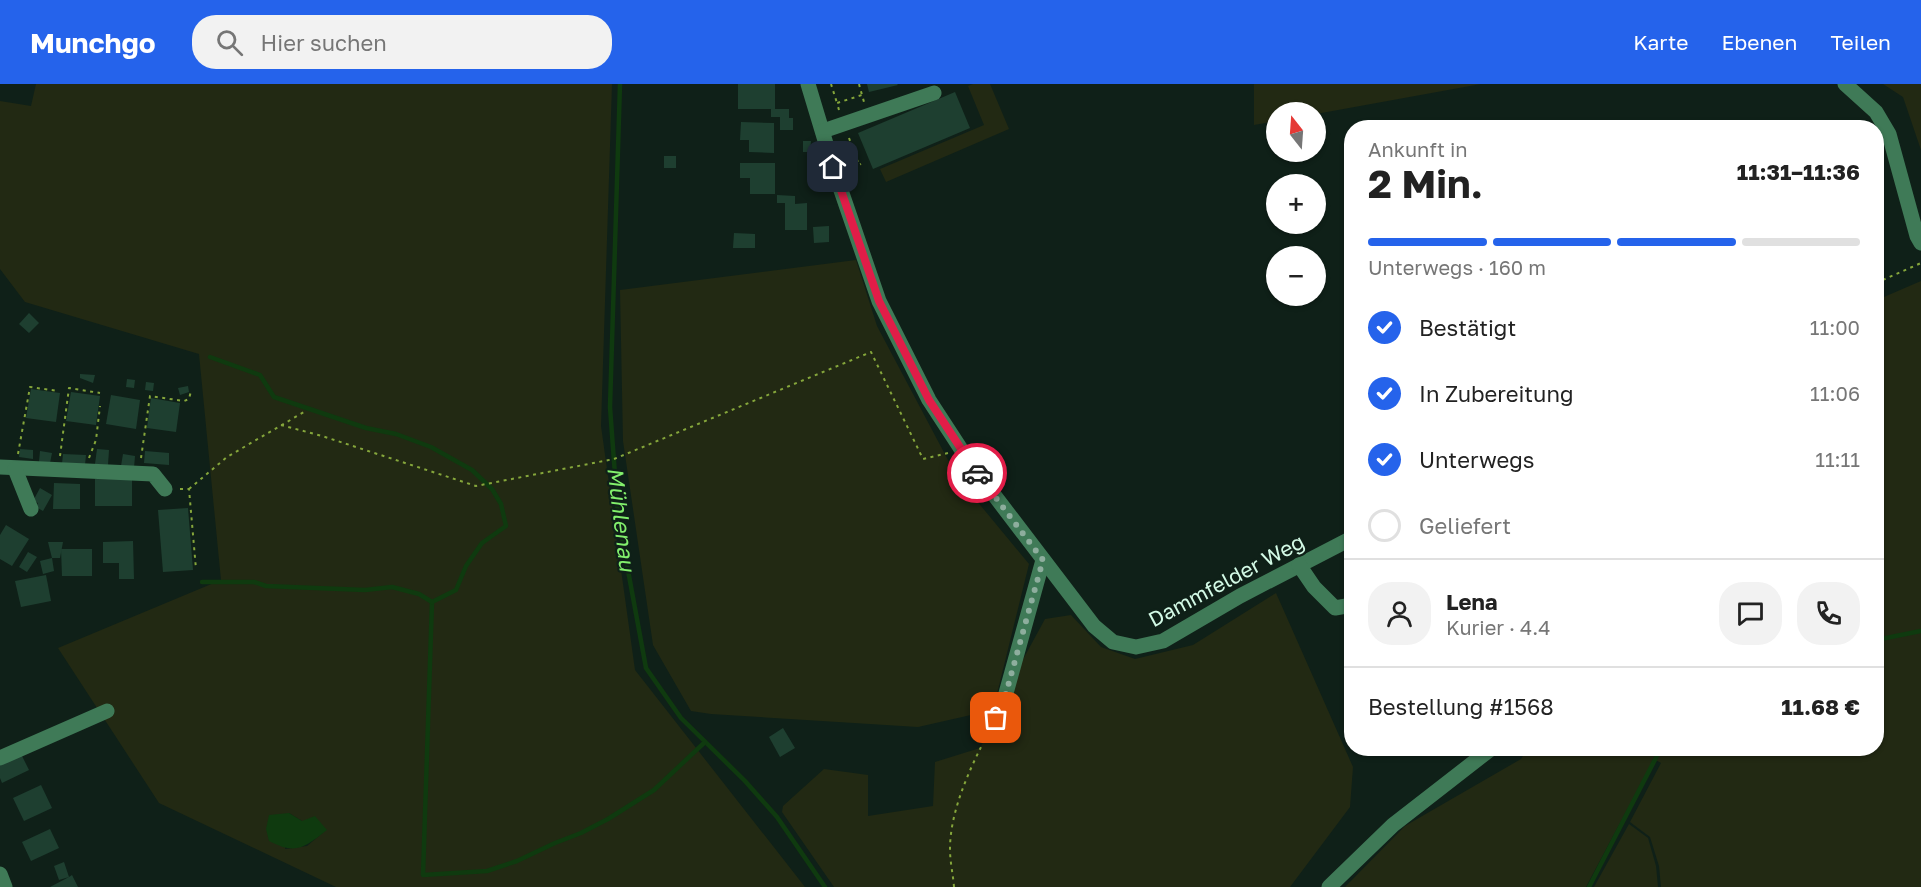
<!DOCTYPE html>
<html lang="de">
<head>
<meta charset="utf-8">
<style>
  body { margin:0; font-family:"Golos Text",sans-serif; background:#f2f2f2; color:#222; height:100vh; display:flex; flex-direction:column; font-size:22px; white-space:nowrap }
  * { box-sizing:border-box; margin:0 }
  p { font-size:20px; color:#767676 }
  .icon { flex:none; width:33px; height:33px; fill:none; stroke:currentColor; stroke-width:2; stroke-linecap:round; stroke-linejoin:round }
  .map { position:relative; flex:1; overflow:hidden }
  .details { position:absolute; left:1344px; top:36px; width:540px; height:636px; display:flex; flex-direction:column; background:#fff; border-radius:24px; box-shadow:0 2px 4px #0004 }
  .details>* { flex:none }
  .needle { width:39px; rotate:343deg }
  .buttons { position:absolute; left:1266px; top:18px; display:grid; gap:12px }
  .buttons a { display:grid; place-items:center; width:60px; height:60px; border-radius:50%; background:#fff; box-shadow:0 2px 4px #0004; font-size:30px }
  .pin { position:absolute; display:grid; place-items:center; width:51px; height:51px; color:#fff; margin:-26px; border-radius:12px; box-shadow:0 3px 9px #0006 }
  .courier { position:absolute; display:grid; place-items:center; width:60px; height:60px; margin:-30px; border:4px solid #e11d48; border-radius:50%; background:#fff; color:#222; box-shadow:0 2px 8px #0007 }
  .headline em { font-style:normal; font-weight:700 }
  .headline div { display:flex; flex-direction:column-reverse }
  .headline { display:flex; align-items:center; justify-content:space-between; height:102px; padding:0 24px }
  h1 { font-size:39px; font-weight:700; line-height:45px }
  .bar { display:grid; grid-template-columns:repeat(4,1fr); gap:9px 6px; align-content:center; height:72px; padding:0 24px }
  .bar i { height:8px; border-radius:4px; background:#e0e0e0 }
  .bar .on { background:#2563eb }
  .bar p { grid-column:span 4 }
  .line { display:flex; align-items:center; gap:15px; padding:0 24px; border-top:2px solid #e0e0e0 }
  .line div { flex:1 }
  .round { display:grid; place-items:center; flex:none; width:63px; height:63px; border-radius:24px; background:#f2f2f2 }
  ol { padding:0 24px; list-style:none }
  li { display:flex; align-items:center; gap:18px; height:66px }
  li p { margin-inline-start:auto }
  li .icon { padding:6px; border-radius:50%; background:#2563eb; color:#fff; stroke-width:4 }
  li:last-child { color:#767676 }
  li i { width:33px; height:33px; border:3px solid #e0e0e0; border-radius:50% }
  header { display:flex; align-items:center; gap:36px; box-sizing:border-box; height:84px; padding:0 30px; background:#2563eb; color:#fff }
  header strong { font-size:28px }
  nav { display:flex; gap:33px; margin-inline-start:auto; font-size:21px }
  .search { width:420px; height:54px; background:#f2f2f2; display:flex; align-items:center; gap:15px; box-sizing:border-box; padding:0 21px; border-radius:24px; color:#767676; font-size:22px }
  .map>svg:first-child { display:block }
  .green { fill:#222913; fill-rule:evenodd }
  .water { fill:#0f3a0f }
  .lines { fill:none; stroke-linecap:round; stroke-linejoin:round }
  .stream { stroke:#0f3a0f; stroke-width:4.5 }
  .building { fill:#1e3f30 }
  .path { stroke:#85a63b; stroke-width:2; stroke-dasharray:3 4.5; stroke-linecap:butt }
  .minor { stroke:#3f7a57; stroke-width:15 }
  .done { stroke:#8eae9e; stroke-width:6; stroke-dasharray:0 10.8 }
  .route { stroke:#e11d48; stroke-width:8 }
  .labels { text-anchor:middle; dominant-baseline:central; stroke-width:4.5; stroke-linejoin:round; paint-order:stroke }
  .street-label { font-size:21px; fill:#d3fae6; stroke:#0f2018 }
  .water-label { font-size:22px; font-style:italic; fill:#82ef6c; stroke:#0f2018 }
</style>
</head>
<body>
<header>
<strong>Munchgo</strong>
<div class="search"><svg class="icon" aria-label="search" viewBox="0 0 24 24"><circle cx="10" cy="10" r="6"/><path d="M15 15l6 6"/></svg>Hier suchen</div>
<nav><a>Karte</a><a>Ebenen</a><a>Teilen</a></nav>
</header>
<div class="map">
<svg width="1921" height="803" viewBox="0 0 1921 803">
  <rect width="100%" height="100%" fill="#0f2018"/>
  <g class="green">
    <path d="M36,0H612L601,342L635,586L805,803H336L159,719L58,564L221,496L199,270L25,218L0,185V17L31,22ZM289,729L302,737L326,746L307,762L285,765Z"/>
    <polygon points="973,0 990,0 1009,45 886,98 880,85 984,41 968,2"/>
    <polygon points="1254,0 1481,0 1316,30 1316,28 1276,28 1276,37 1254,41"/>
    <polygon points="1883,0 1921,0 1921,66 1903,13"/>
    <polygon points="856,176 877,242 957,393 1029,480 993,626 918,643 711,630 691,627 653,561 623,357 620,206"/>
    <polygon points="1921,197 1921,803 1661,803 1659,782 1650,753 1630,738 1661,679 1654,675 1586,803 1345,803 1405,742 1521,675 1527,665 1876,664 1877,216"/>
    <polygon points="1276,509 1353,683 1350,723 1290,803 834,803 782,728 783,722 824,685 868,691 868,732 933,722 935,678 980,664 1003,620 1008,603 1045,535 1071,531 1101,563 1135,575 1193,561"/>
    <polygon points="1629,740 1648,754 1656,782 1658,803 1594,803"/>
  </g>
  <path class="water" d="M289,729L302,737L315,732L327,746C304,764 296,771 269,757L266,745L269,731Z"/>
  <g class="lines">
    <g class="stream">
      <polyline points="620,0 610,323 618,432 646,584 681,634 745,697 777,733 825,803"/>
      <polyline points="210,273 260,291 274,313 366,344 396,350 431,363 472,386 492,405 501,420 506,442 482,459 466,482 456,506 432,518 423,791 487,787 517,777 555,759 581,749 608,735 654,706 705,658"/>
      <polyline points="202,498 254,498 266,502 365,506 392,503 419,510 432,518"/>
      <polyline points="1876,556 1921,547"/>
      <polyline points="1589,803 1661,664"/>
    </g>
  </g>
  <g class="building">
    <polygon points="738,0 775,0 775,25 789,25 789,34 793,34 793,46 780,46 780,33 771,33 771,25 738,25"/>
    <polygon points="867,0 897,0 898,1 869,8"/>
    <polygon points="955,8 970,44 873,85 858,49"/>
    <polygon points="741,38 774,39 774,69 749,68 749,56 740,56"/>
    <polygon points="803,57 811,57 810,68 803,68"/>
    <rect x="664" y="72" width="12" height="12"/>
    <polygon points="740,79 775,79 775,110 750,110 750,94 740,94"/>
    <polygon points="777,111 795,112 795,120 807,119 807,146 785,146 785,119 777,119"/>
    <polygon points="829,142 829,158 814,159 813,143"/>
    <polygon points="734,149 755,150 755,164 733,164"/>
    <polygon points="29,229 39,239 29,249 19,240"/>
    <polygon points="80,290 95,291 93,299 80,294"/>
    <polygon points="127,295 135,296 134,304 126,303"/>
    <polygon points="146,298 154,299 153,307 145,306"/>
    <polygon points="188,302 189,308 180,311 178,304"/>
    <polygon points="31,305 60,309 56,338 26,334"/>
    <polygon points="71,308 100,312 96,341 66,337"/>
    <polygon points="111,311 140,316 136,345 106,340"/>
    <polygon points="151,314 180,319 176,348 147,344"/>
    <polygon points="20,365 33,366 33,375 19,373"/>
    <polygon points="97,365 109,366 108,381 95,380"/>
    <polygon points="40,367 52,369 50,379 39,378"/>
    <polygon points="145,367 169,369 169,381 144,379"/>
    <polygon points="63,370 86,371 85,381 62,380"/>
    <polygon points="123,370 135,372 134,384 121,382"/>
    <rect x="95" y="395" width="37" height="27"/>
    <polygon points="54,399 80,400 80,425 53,425"/>
    <polygon points="40,404 52,411 43,427 36,423 38,419 33,417"/>
    <polygon points="188,424 193,486 163,488 158,426"/>
    <polygon points="6,441 29,455 12,482 0,475 0,451"/>
    <polygon points="133,457 134,495 119,495 119,479 103,479 103,458"/>
    <polygon points="48,458 63,458 60,474 52,474"/>
    <polygon points="61,465 92,465 92,492 62,492"/>
    <polygon points="28,468 37,473 27,488 19,483"/>
    <polygon points="52,474 54,487 43,490 40,477"/>
    <polygon points="46,491 51,517 21,523 15,497"/>
    <polygon points="783,644 795,664 780,673 769,653"/>
    <polygon points="20,668 29,686 2,699 0,694 0,678"/>
    <polygon points="41,701 52,724 24,737 13,714"/>
    <polygon points="50,745 59,764 31,777 22,758"/>
    <polygon points="64,778 69,793 72,791 78,803 50,803 69,793 59,796 54,782"/>
  </g>
  <g class="lines">
    <g class="path">
      <polyline points="831,0 837,19"/>
      <polyline points="859,0 862,11"/>
      <polyline points="839,26 837,19 862,11 864,18"/>
      <polyline points="849,54 859,81 861,80"/>
      <polyline points="1876,199 1921,179"/>
      <polyline points="281,341 322,352 476,402 614,375 871,268 923,375 948,369"/>
      <polyline points="18,370 30,303 58,307"/>
      <polyline points="60,372 69,304 100,309"/>
      <polyline points="89,374 96,356 100,322"/>
      <polyline points="141,374 150,312 184,317 189,315 191,307"/>
      <polyline points="180,405 189,405 196,485"/>
      <polyline points="189,405 227,373 304,328"/>
      <path d="M954,803C953,790 950,778 950,765C950,730 967,691 982,661"/>
    </g>
    <g class="minor">
      <polyline points="808,0 833,83 879,217 929,316 972,382 1094,542 1113,558 1136,563 1163,557 1240,512 1352,454"/>
      <polyline points="1845,0 1876,28 1889,50 1917,152 1921,159"/>
      <polyline points="823,47 934,9"/>
      <polyline points="0,383 153,390 165,405"/>
      <polyline points="15,385 31,425"/>
      <polyline points="1299,481 1314,503 1335,524 1352,521"/>
      <polyline points="989,647 1003,620 1043,476"/>
      <polyline points="0,674 107,627"/>
      <polyline points="0,790 5,803"/>
      <polyline points="1329,803 1393,741 1492,664"/>
    </g>
  </g>
  <g class="lines">
    <polyline class="done" points="977,389 1043,476 1003,620 996,634"/>
    <polyline class="route" points="833,83 879,217 929,316 977,389"/>
  </g>
  <g class="labels">
    <g class="street-label">
      <text transform="translate(1226 496) rotate(-28)">Dammfelder Weg</text>
    </g>
    <g class="water-label">
      <text transform="translate(622 435) rotate(83)">Mühlenau</text>
    </g>
  </g>
</svg>
<div class="buttons">
<a><svg class="needle" viewBox="-14 -14 28 28"><path d="M0-13l5 13h-10z" fill="#e53935"/><path d="M0 13l5-13h-10z" fill="#767676"/></svg></a>
<a>+</a>
<a>−</a>
</div>
<div class="pin" style="left:996px;top:634px;background:#ea580c"><svg class="icon" aria-label="bag" viewBox="0 0 24 24"><path d="M5 8h14l-1 12H6zM9 8a3 3 0 0 1 6 0"/></svg></div>
<div class="pin" style="left:833px;top:83px;background:#1f2937"><svg class="icon" aria-label="home" viewBox="0 0 24 24"><path d="M3 11l9-7 9 7M6 9v11h12V9"/></svg></div>
<div class="courier" style="left:977px;top:389px"><svg class="icon" aria-label="car" viewBox="0 0 24 24"><path d="M5 17H2v-5l4-1 3-4h7l3 4 3 1v5h-3M9 17h6M6 11h13"/><circle cx="7" cy="17" r="2"/><circle cx="17" cy="17" r="2"/></svg></div>
<section class="details">
<div class="headline"><div><h1>2 Min.</h1><p>Ankunft in</p></div><em>11:31–11:36</em></div>
<div class="bar"><i class="on"></i><i class="on"></i><i class="on"></i><i></i><p>Unterwegs · 160 m</p></div>
<ol>
<li><svg class="icon" aria-label="check" viewBox="0 0 24 24"><path d="M5 12l5 5 9-10"/></svg>Bestätigt<p>11:00</p></li>
<li><svg class="icon" aria-label="check" viewBox="0 0 24 24"><path d="M5 12l5 5 9-10"/></svg>In Zubereitung<p>11:06</p></li>
<li><svg class="icon" aria-label="check" viewBox="0 0 24 24"><path d="M5 12l5 5 9-10"/></svg>Unterwegs<p>11:11</p></li>
<li><i></i>Geliefert</li>
</ol>
<div class="line" style="height:108px"><a class="round"><svg class="icon" aria-label="person" viewBox="0 0 24 24"><circle cx="12" cy="8" r="4"/><path d="M4 21q1-7 8-7t8 7"/></svg></a><div><b>Lena</b><p>Kurier · 4.4</p></div><a class="round"><svg class="icon" aria-label="chat" viewBox="0 0 24 24"><path d="M4 5h16v11H9l-5 4z"/></svg></a><a class="round"><svg class="icon" aria-label="phone" viewBox="0 0 24 24"><path d="M5 4h4l2 5-3 2q2 4 5 5l2-3 5 2v4C11 20 4 13 5 4z"/></svg></a></div>
<div class="line" style="height:78px"><div>Bestellung #1568</div><b>11.68 €</b></div>
</section>
</div>
</body>
</html>
